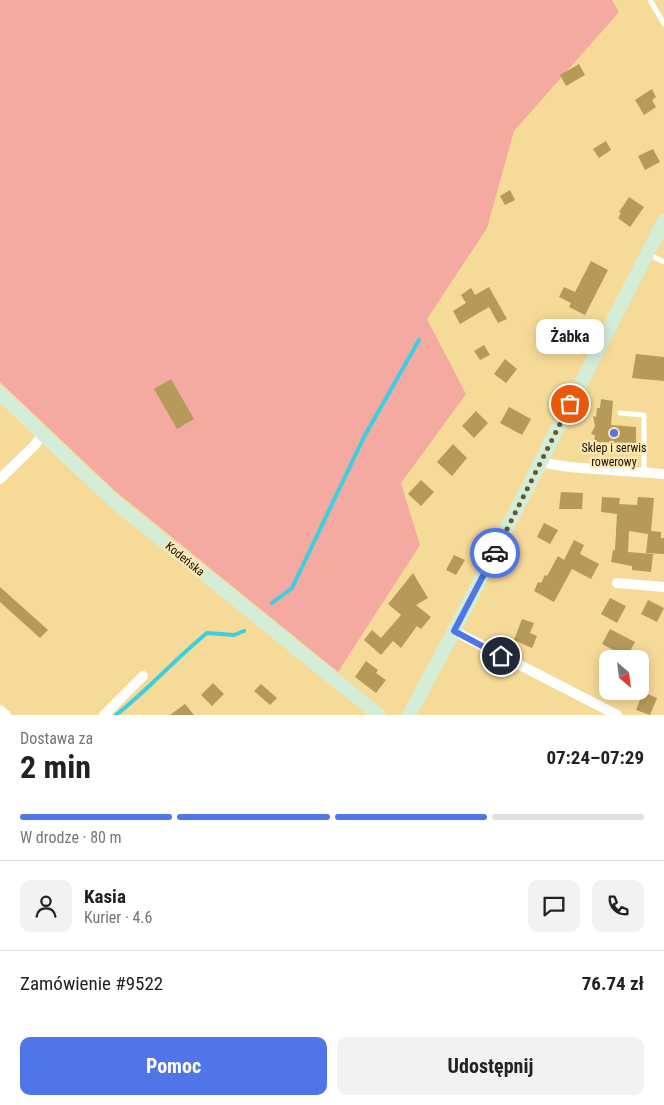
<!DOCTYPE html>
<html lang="pl">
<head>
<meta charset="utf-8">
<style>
  body { margin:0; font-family:"Roboto Condensed",sans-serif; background:#f2f2f2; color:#222; height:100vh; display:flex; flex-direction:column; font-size:19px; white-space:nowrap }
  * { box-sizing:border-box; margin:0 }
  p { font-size:16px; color:#767676 }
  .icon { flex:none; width:28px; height:28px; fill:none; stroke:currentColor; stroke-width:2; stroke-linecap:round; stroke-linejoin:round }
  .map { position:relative; height:715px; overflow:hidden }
  .side { display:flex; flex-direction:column; background:#fff; flex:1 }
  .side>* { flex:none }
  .needle { width:32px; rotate:152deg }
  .tools { position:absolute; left:599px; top:650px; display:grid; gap:10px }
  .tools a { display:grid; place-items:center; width:50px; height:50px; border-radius:10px; background:#fff; box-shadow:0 2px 12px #0003; font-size:25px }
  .pin { position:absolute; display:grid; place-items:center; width:42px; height:42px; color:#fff; margin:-21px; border:2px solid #fff; border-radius:50%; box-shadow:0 1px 5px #0007 }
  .courier { position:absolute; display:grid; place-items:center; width:50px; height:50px; margin:-25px; border:4px solid #5075e9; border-radius:50%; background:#fff; color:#222; box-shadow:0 1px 6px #0007 }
  .bubble { position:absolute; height:35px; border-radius:10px; background:#fff; box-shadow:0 2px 12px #0003; font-size:16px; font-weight:700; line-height:35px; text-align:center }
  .headline em { font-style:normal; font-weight:700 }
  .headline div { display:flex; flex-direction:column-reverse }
  .headline { display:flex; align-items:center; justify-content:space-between; height:85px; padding:0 20px }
  h1 { font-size:32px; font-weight:700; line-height:38px }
  .bar { display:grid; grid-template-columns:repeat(4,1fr); gap:8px 5px; align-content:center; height:60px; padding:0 20px }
  .bar i { height:6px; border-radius:4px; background:#e0e0e0 }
  .bar .on { background:#5075e9 }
  .bar p { grid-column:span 4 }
  .line { display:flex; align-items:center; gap:12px; padding:0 20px; border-top:1px solid #e0e0e0 }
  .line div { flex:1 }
  .round { display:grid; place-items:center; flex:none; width:52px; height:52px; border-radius:10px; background:#f2f2f2 }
  .button { display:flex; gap:10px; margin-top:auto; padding:10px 20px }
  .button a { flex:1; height:58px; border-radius:10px; background:#5075e9; color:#fff; font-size:20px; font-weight:700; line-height:58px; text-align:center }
  .button a+a { background:#f2f2f2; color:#222 }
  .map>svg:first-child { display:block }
  .green { fill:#f5aaa1 }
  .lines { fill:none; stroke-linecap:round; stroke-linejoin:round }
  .stream { stroke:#3bcfe1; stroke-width:4 }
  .building { fill:#b59a5a }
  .service { stroke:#fff; stroke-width:5 }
  .minor { stroke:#fff; stroke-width:10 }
  .secondary { stroke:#d4edd7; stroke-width:14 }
  .done { stroke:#685735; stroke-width:5; stroke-dasharray:0 9 }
  .route { stroke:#5075e9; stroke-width:6 }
  .poi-dot { fill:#5075e9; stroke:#fee8b4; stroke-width:2 }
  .labels { text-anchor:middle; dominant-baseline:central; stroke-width:4.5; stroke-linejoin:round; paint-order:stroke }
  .poi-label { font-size:12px; fill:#1b1100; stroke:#fee8b4 }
  .street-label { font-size:12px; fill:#1b1100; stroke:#fee8b4 }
</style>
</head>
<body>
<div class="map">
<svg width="664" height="715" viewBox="0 0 664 715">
  <rect width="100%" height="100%" fill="#f6da98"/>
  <polygon class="green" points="0,0 612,0 619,12 514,131 487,228 427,319 466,394 401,483 420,545 338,672 114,490 0,382"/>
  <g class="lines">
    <g class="stream">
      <polyline points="272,603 292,588 364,437 419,340"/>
      <path d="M116,715C149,689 175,659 207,633L234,635L244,631"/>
    </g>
  </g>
  <g class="building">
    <polygon points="579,64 585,75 566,86 560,75"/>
    <polygon points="652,89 656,97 652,100 656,107 644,115 635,100"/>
    <polygon points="606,141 611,150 599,158 593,149"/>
    <polygon points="653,149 660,162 645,170 638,156"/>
    <polygon points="510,190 515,200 505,205 500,196"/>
    <polygon points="629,197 644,207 630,227 618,218 621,213 619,212"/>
    <polygon points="591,261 608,270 585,315 569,307 571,303 559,297 564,287 575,292"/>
    <polygon points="489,287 507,319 498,323 489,307 460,324 453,311 466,303 461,295 471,288 475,295"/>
    <polygon points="564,327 576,333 568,348 556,342"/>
    <polygon points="484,345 490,355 480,360 474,351"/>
    <polygon points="636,354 664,357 664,381 632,378"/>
    <polygon points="505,359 517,369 506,383 494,374"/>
    <polygon points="171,379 194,419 177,429 154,389"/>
    <polygon points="601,399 613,401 611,425 636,427 636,443 594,442 595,435 591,434 595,426 593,416 596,417 597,408 600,408"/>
    <polygon points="509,407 531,419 522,435 500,423"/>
    <polygon points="476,411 488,423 474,438 462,426"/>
    <polygon points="453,444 467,458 452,476 437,462"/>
    <polygon points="421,480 434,492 421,506 408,494"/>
    <polygon points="561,492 583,493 582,509 559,509"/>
    <polygon points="602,497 620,498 619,504 637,505 638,497 654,498 651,531 661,532 661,538 664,538 664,554 646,553 648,534 629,531 628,552 653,554 651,572 632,570 632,566 611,562 613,550 615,550 617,514 601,512"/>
    <polygon points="544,523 558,530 550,544 537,537"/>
    <polygon points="574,540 584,545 580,554 599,564 591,579 572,569 554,602 534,591 538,582 541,583 545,575 547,576 558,556 564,560"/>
    <polygon points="454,555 465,560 456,575 446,570"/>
    <polygon points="413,573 428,598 416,605 431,617 421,629 417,626 401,648 393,641 381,655 364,640 372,630 381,638 401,615 388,604"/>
    <polygon points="0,587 48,630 40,638 0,602"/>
    <polygon points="610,598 626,606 617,623 601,614"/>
    <polygon points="648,600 664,608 657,622 641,614"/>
    <polygon points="522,619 534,623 530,633 537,636 532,648 514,640"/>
    <polygon points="610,629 635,642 629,653 625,652 623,655 602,644"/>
    <polygon points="366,661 378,670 376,673 386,680 376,693 355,677"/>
    <polygon points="213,683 224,694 212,706 201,695"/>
    <polygon points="261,684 277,698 270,705 254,691"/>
    <polygon points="643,692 657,698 650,715 636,710"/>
    <polygon points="185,704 194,715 170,715"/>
  </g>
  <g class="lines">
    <g class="service">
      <polyline points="650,0 664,24"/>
      <polyline points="648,254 664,262"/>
      <polyline points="620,413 644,415 644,472"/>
    </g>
    <g class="minor">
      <polyline points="542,461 550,464 569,467 664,474"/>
      <polyline points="0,479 34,446 43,434"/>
      <polyline points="617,583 664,587"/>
      <polyline points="454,631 617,715"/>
      <polyline points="0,710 6,715"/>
      <polyline points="104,715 143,676"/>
    </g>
    <g class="secondary">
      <polyline points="0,393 86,475 121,507 379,715"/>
      <polyline points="409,715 454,631 664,221"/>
    </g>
  </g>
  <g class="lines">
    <polyline class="done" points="495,553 570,404"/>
    <polyline class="route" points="495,553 454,631 501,656"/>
  </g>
  <circle class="poi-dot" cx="614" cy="433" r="5"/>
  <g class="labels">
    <g class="poi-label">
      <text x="614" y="448">Sklep i serwis<tspan x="614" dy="14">rowerowy</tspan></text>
    </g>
    <g class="street-label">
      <text transform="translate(185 559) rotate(39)">Kodeńska</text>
    </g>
  </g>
</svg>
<div class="tools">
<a><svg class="needle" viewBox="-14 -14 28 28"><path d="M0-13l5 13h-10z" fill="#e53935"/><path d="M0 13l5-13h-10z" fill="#767676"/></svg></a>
</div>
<div class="pin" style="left:570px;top:404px;background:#ea580c"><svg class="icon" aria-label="bag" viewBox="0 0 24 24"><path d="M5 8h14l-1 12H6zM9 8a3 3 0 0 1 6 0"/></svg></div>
<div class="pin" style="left:501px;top:656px;background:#1f2937"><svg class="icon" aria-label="home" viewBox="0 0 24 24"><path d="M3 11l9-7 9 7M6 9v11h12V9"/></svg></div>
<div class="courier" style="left:495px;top:553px"><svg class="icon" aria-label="car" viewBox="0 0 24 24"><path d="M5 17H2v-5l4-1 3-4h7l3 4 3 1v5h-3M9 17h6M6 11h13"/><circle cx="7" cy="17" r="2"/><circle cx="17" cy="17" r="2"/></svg></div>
<div class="bubble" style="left:536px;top:319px;width:68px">Żabka</div>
</div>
<section class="side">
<div class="headline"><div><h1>2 min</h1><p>Dostawa za</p></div><em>07:24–07:29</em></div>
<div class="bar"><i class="on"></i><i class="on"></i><i class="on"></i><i></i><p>W drodze · 80 m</p></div>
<div class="line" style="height:90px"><a class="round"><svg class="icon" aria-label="person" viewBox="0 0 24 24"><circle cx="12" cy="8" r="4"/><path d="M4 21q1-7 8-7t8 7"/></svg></a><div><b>Kasia</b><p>Kurier · 4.6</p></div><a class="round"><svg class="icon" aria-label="chat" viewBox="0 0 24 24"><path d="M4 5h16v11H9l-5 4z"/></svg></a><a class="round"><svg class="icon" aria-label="phone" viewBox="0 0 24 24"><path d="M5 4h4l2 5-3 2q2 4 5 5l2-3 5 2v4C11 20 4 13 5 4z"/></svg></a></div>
<div class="line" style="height:65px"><div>Zamówienie #9522</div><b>76.74 zł</b></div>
<div class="button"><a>Pomoc</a><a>Udostępnij</a></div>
</section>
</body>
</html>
